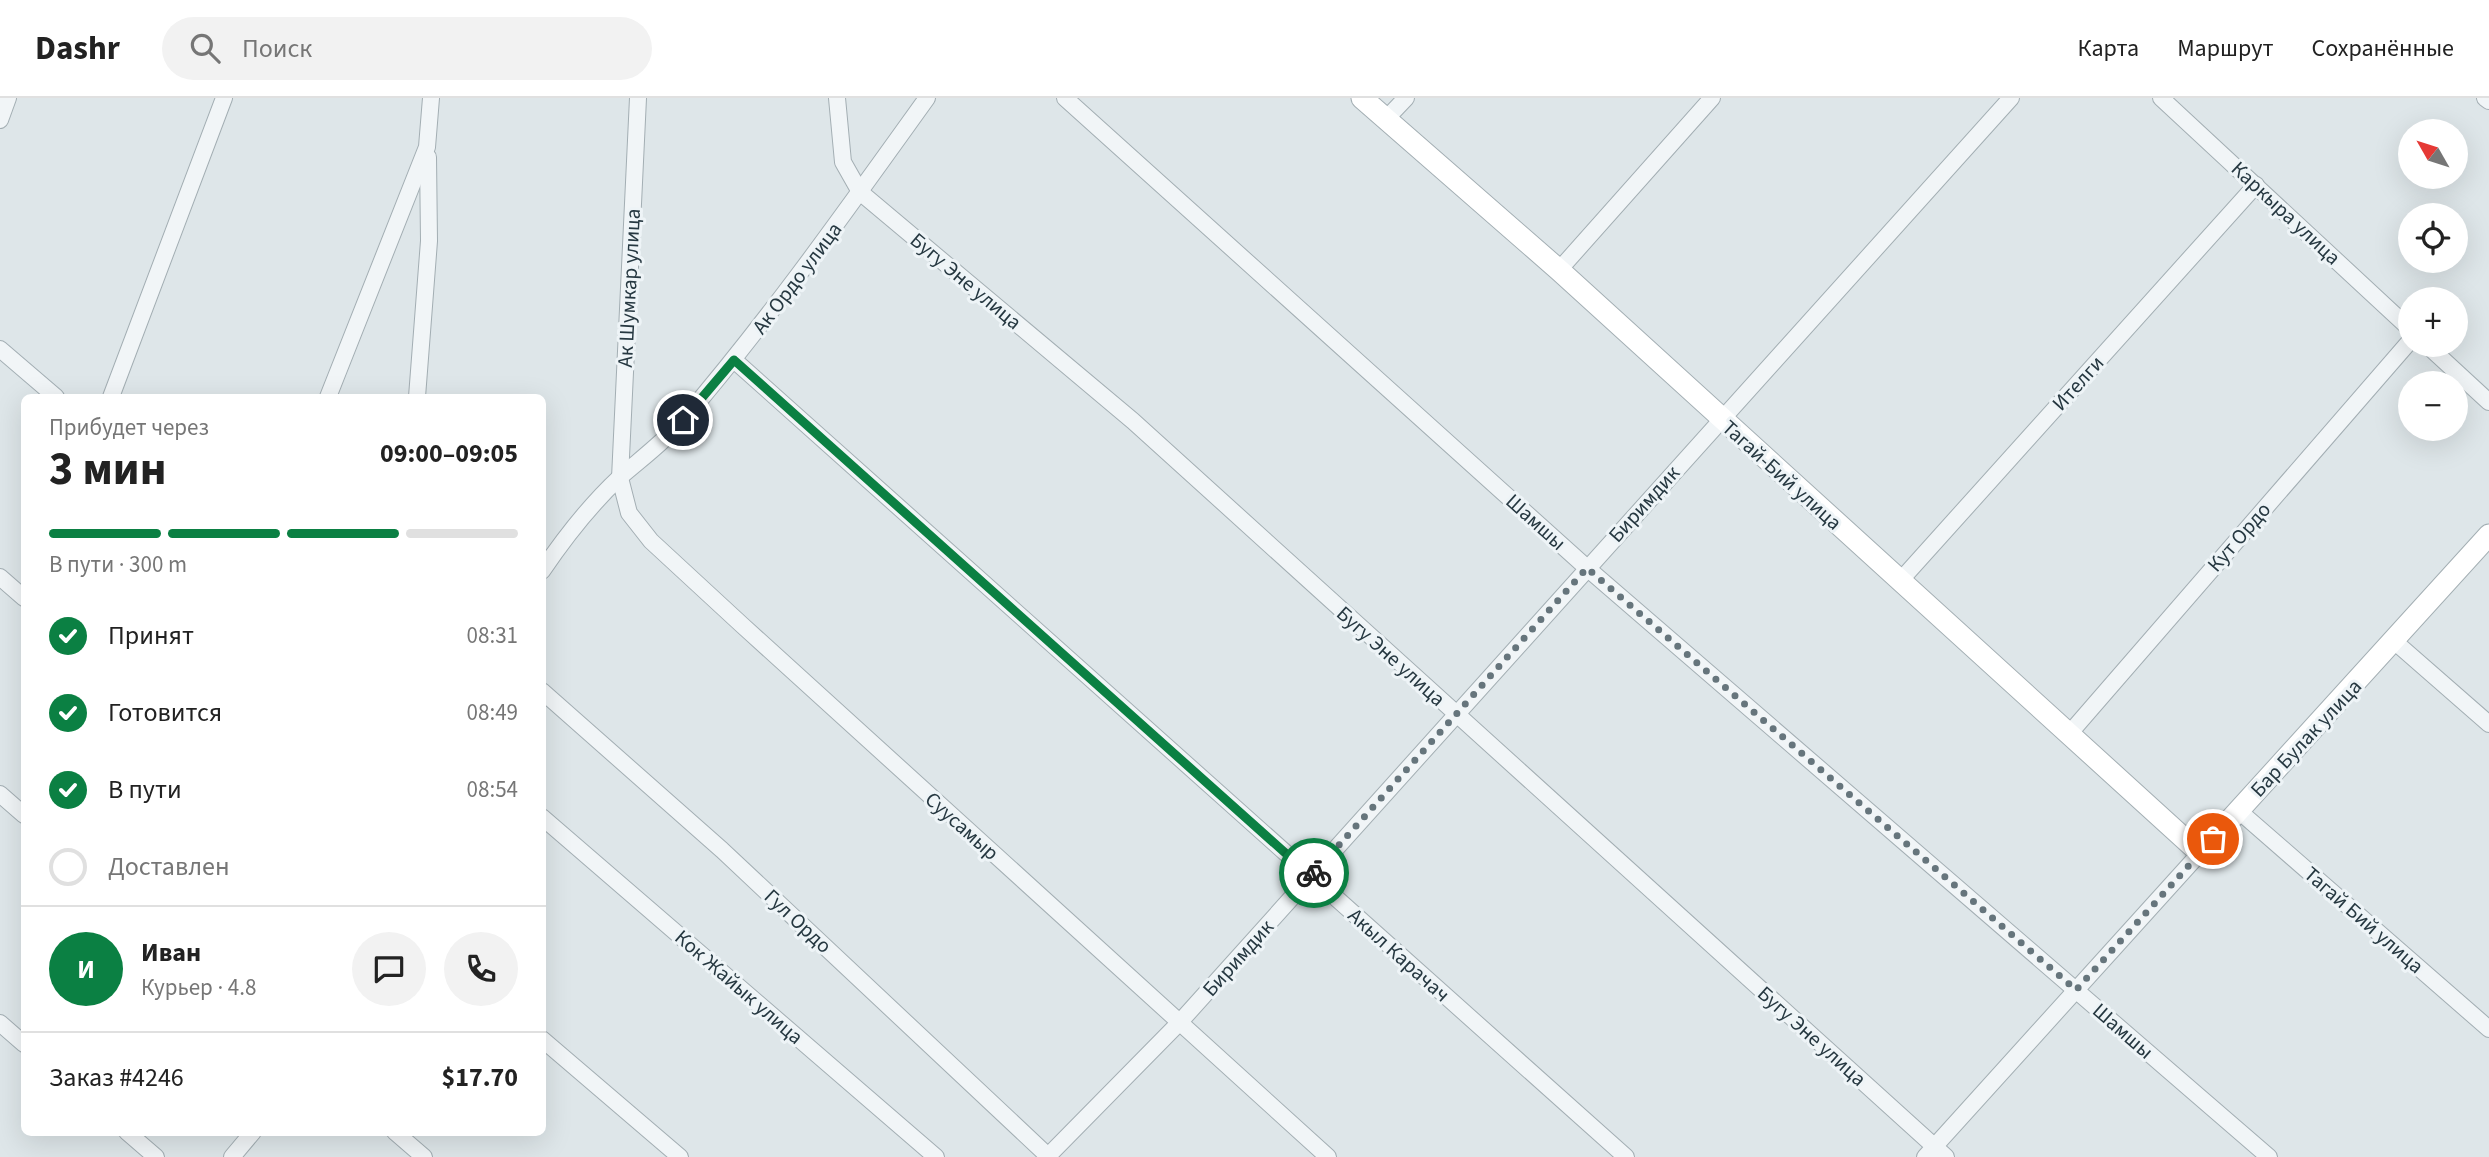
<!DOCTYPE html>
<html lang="ru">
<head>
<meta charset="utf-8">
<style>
  body { margin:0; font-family:"Source Sans 3",sans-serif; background:#f2f2f2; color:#222; height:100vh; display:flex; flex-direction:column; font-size:26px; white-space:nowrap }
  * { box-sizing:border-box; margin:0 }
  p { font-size:23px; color:#767676 }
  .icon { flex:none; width:38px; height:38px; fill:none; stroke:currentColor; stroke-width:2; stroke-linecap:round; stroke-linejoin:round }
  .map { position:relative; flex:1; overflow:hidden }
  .sheet { position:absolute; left:21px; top:296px; width:525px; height:742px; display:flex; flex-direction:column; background:#fff; border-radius:10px; box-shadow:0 7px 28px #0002 }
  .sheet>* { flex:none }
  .needle { width:46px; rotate:309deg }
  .controls { position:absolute; left:2398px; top:21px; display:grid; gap:14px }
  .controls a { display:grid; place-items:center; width:70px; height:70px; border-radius:50%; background:#fff; box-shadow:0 7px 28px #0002; font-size:35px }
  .pin { position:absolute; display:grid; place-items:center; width:60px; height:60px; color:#fff; margin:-30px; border:4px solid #fff; border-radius:50%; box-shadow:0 2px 7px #0007 }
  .courier { position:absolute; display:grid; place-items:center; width:70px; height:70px; margin:-35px; border:5px solid #0b8043; border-radius:50%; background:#fff; color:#222; box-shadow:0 2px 9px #0007 }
  .head em { font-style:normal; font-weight:700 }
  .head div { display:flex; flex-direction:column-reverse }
  .head { display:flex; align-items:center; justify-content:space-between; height:119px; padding:0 28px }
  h1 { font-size:46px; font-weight:700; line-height:52px }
  .bar { display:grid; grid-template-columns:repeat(4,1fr); gap:10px 7px; align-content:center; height:84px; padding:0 28px }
  .bar i { height:9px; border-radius:5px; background:#e0e0e0 }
  .bar .selected { background:#0b8043 }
  .bar p { grid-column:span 4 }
  .line { display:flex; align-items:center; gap:18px; padding:0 28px; border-top:2px solid #e0e0e0 }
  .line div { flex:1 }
  .round { display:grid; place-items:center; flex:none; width:74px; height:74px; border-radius:37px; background:#f2f2f2 }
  ol { padding:0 28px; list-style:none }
  li { display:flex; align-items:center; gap:21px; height:77px }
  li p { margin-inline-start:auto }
  li .icon { padding:7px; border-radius:50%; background:#0b8043; color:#fff; stroke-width:4 }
  li:last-child { color:#767676 }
  li i { width:38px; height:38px; border:4px solid #e0e0e0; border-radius:50% }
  header { display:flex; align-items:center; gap:42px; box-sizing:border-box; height:98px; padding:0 35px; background:#fff; border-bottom:2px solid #e0e0e0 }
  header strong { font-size:33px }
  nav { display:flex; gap:38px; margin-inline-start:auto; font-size:24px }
  .search { width:490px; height:63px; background:#f2f2f2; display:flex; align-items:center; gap:18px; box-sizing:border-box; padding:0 24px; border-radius:38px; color:#767676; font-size:26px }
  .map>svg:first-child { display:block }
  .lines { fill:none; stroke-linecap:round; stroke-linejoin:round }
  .street-casing { stroke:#a3aeb3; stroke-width:18 }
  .secondary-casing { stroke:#a3aeb3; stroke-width:23 }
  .street { stroke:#f1f5f7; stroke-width:16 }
  .secondary { stroke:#fff; stroke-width:21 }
  .done { stroke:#66757c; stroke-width:7; stroke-dasharray:0 12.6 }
  .route { stroke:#0b8043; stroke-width:9 }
  .labels { text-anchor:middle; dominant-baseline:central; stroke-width:6; stroke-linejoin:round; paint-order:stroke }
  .street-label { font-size:21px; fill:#263841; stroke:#eef4f7 }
</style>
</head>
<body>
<header>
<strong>Dashr</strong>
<div class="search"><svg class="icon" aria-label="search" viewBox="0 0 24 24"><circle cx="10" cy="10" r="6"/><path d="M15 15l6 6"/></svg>Поиск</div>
<nav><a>Карта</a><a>Маршрут</a><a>Сохранённые</a></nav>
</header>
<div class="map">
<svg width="2489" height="1059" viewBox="0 0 2489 1059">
  <rect width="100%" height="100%" fill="#dee6e9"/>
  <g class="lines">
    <g class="street-casing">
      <g id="street">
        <polyline points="638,0 620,380 629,415 651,443 742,527 1328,1059"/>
        <polyline points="837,0 843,64 860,94 1133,323 1946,1059"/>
        <polyline points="1065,0 1587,470 2269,1059"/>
        <polyline points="2161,0 2410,231"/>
        <polyline points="2485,0 2489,3"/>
        <polyline points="1386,21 1406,0"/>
        <polyline points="0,22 8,0"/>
        <polyline points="1559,172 1712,0"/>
        <polyline points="2427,247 2489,304"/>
        <polyline points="0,251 56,299"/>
        <polyline points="734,262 1626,1059"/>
        <polyline points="111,299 224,0"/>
        <polyline points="328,299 427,49 431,0"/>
        <polyline points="417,299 429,143 428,59"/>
        <path d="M542,473C565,439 590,407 620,379C642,360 664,344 683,322C771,219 848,110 927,0"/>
        <polyline points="0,479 24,500"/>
        <polyline points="1899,484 2256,87"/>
        <polyline points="2394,543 2489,626"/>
        <polyline points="542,593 722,752 1048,1058"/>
        <polyline points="2069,636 2410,243"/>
        <polyline points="0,696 24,717"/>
        <polyline points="2239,713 2489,931"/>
        <polyline points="542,719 936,1059"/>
        <polyline points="0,925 24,946"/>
        <polyline points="542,941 680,1059"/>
        <polyline points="127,1034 156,1059"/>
        <polyline points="395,1034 424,1059"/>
        <polyline points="1048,1058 1179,925 2011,0"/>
        <polyline points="232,1059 253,1034"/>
        <polyline points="1925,1059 2200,755"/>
      </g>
    </g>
    <g class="secondary-casing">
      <polyline id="secondary" points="1362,0 1559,172 2200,755 2489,437"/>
    </g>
    <use href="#street" class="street"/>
    <use href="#secondary" class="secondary"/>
  </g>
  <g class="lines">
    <polyline class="done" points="1314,775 1587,470 2076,892 2213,741"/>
    <polyline class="route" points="683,322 734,262 1311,778 1314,775"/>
  </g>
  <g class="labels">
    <g class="street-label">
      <text transform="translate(2286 115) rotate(43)">Каркыра улица</text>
      <text transform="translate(797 180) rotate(-53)">Ак Ордо улица</text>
      <text transform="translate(966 183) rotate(40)">Бугу Эне улица</text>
      <text transform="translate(629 190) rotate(-87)">Ак Шумкар улица</text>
      <text transform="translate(2078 285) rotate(-48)">Ителги</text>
      <text transform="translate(1782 377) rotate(42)">Тагай-Бий улица</text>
      <text transform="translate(1644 406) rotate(-48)">Биримдик</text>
      <text transform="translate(1536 424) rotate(42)">Шамшы</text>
      <text transform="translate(2239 439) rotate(-49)">Кут Ордо</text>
      <text transform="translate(1391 558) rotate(42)">Бугу Эне улица</text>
      <text transform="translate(2306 640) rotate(-47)">Бар Булак улица</text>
      <text transform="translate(962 728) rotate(42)">Суусамыр</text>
      <text transform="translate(2364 822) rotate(41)">Тагай Бий улица</text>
      <text transform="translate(798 823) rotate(43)">Гул Ордо</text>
      <text transform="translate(1399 857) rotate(42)">Акыл Карачач</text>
      <text transform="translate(1238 860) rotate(-48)">Биримдик</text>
      <text transform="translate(739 889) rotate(41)">Кок Жайык улица</text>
      <text transform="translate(2123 933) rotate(41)">Шамшы</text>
      <text transform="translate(1812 938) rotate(42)">Бугу Эне улица</text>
    </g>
  </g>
</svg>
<div class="controls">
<a><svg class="needle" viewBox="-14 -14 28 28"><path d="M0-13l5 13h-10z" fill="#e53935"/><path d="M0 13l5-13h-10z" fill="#767676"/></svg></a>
<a><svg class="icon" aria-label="locate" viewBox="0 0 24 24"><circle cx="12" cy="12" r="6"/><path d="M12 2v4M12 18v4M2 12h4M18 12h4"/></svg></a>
<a>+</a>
<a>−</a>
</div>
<div class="pin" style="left:2213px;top:741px;background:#ea580c"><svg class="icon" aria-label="bag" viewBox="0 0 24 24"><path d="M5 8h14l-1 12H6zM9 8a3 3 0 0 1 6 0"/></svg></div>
<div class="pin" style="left:683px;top:322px;background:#1f2937"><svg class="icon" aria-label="home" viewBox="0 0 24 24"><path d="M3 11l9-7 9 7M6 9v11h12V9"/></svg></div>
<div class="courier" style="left:1314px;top:775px"><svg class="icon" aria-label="bike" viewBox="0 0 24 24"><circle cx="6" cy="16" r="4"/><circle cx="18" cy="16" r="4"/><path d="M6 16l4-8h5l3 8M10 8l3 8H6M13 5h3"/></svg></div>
<section class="sheet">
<div class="head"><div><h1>3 мин</h1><p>Прибудет через</p></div><em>09:00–09:05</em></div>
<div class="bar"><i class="selected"></i><i class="selected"></i><i class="selected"></i><i></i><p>В пути · 300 m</p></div>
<ol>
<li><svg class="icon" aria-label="check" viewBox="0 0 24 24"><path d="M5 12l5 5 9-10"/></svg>Принят<p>08:31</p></li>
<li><svg class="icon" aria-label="check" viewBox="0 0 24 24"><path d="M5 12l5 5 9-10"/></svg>Готовится<p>08:49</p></li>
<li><svg class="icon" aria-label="check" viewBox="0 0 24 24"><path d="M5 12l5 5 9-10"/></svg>В пути<p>08:54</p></li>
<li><i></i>Доставлен</li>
</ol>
<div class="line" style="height:126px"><b class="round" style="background:#0b8043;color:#fff">И</b><div><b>Иван</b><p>Курьер · 4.8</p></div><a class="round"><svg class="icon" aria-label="chat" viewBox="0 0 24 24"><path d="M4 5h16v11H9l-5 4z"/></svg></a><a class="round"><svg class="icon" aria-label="phone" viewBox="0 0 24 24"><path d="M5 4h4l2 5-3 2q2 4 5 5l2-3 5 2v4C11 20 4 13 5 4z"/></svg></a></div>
<div class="line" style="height:91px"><div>Заказ #4246</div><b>$17.70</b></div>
</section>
</div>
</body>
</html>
